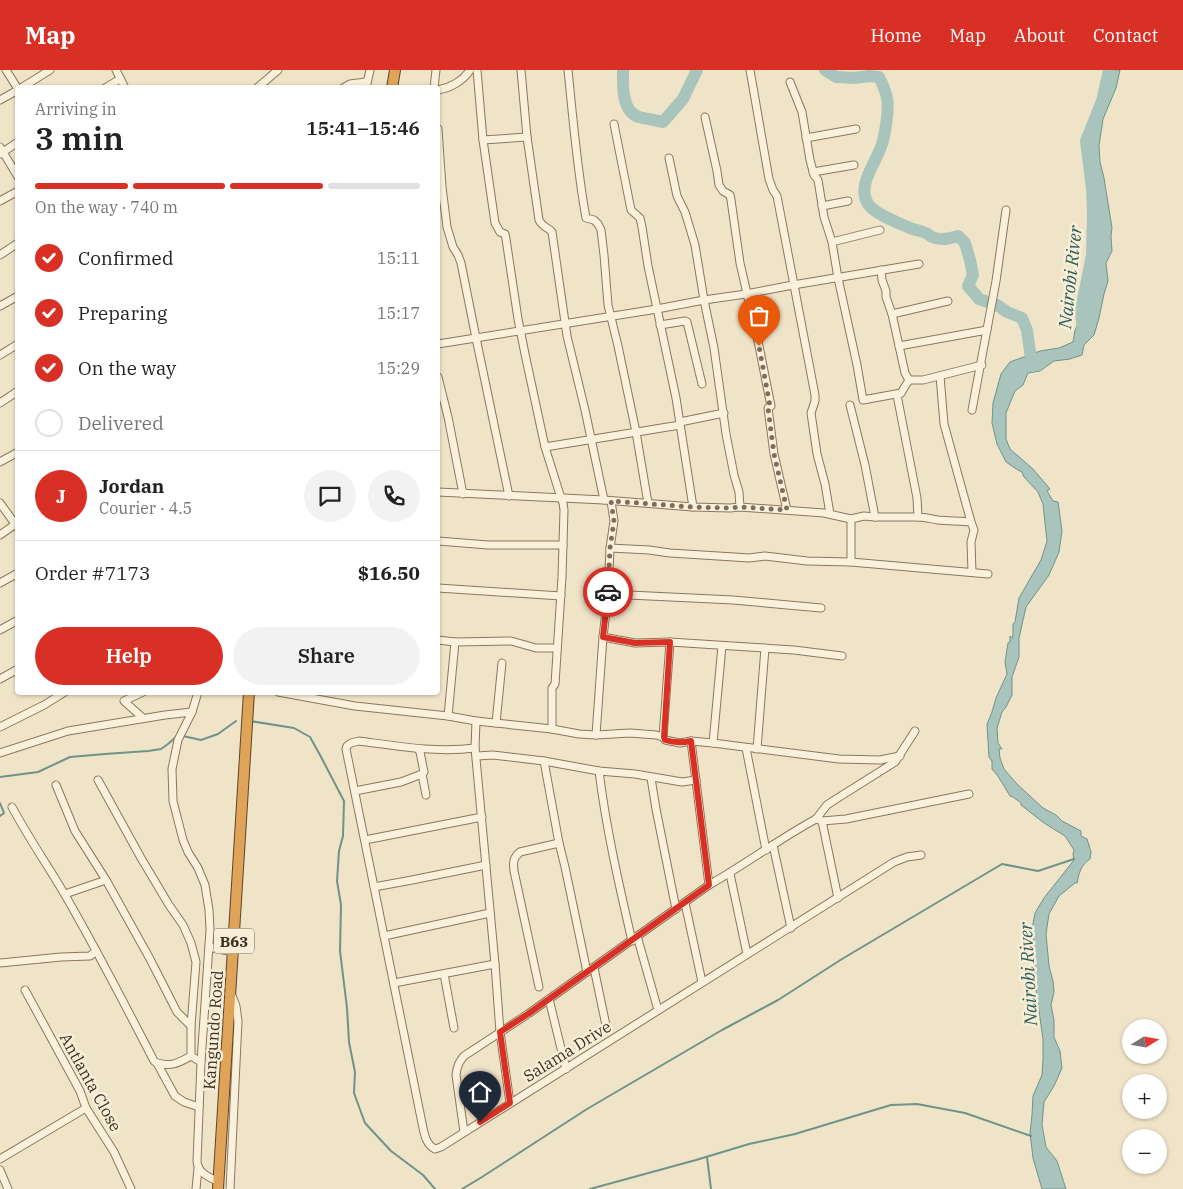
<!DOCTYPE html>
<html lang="en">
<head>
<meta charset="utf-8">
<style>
  body { margin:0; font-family:"IBM Plex Serif",serif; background:#f2f2f2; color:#222; height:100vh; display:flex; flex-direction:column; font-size:19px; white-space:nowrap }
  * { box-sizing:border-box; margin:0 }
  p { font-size:16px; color:#767676 }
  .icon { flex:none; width:28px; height:28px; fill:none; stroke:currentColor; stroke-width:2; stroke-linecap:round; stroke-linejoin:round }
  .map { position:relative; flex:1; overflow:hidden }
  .panel { position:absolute; left:15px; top:15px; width:425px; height:610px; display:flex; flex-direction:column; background:#fff; border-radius:5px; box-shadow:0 1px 4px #0004 }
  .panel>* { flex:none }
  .needle { width:32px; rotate:79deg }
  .tools { position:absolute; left:1122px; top:949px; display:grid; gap:10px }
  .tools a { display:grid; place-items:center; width:45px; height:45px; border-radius:50%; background:#fff; box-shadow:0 1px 4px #0004; font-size:25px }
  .pin { position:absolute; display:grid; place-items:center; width:42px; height:42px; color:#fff; margin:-51px -21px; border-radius:50% 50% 50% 0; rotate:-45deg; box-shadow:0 0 5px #0007 }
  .pin .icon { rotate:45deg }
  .courier { position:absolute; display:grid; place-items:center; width:50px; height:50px; margin:-25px; border:4px solid #d93025; border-radius:50%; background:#fff; color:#222; box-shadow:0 1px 6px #0007 }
  .summary em { font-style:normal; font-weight:600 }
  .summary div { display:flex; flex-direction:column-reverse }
  .summary { display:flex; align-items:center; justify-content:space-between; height:85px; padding:0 20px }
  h1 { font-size:32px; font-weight:600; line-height:38px }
  .bar { display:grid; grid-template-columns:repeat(4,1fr); gap:8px 5px; align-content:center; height:60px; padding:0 20px }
  .bar i { height:6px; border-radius:4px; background:#e0e0e0 }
  .bar .on { background:#d93025 }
  .bar p { grid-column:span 4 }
  .line { display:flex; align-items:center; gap:12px; padding:0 20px; border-top:1px solid #e0e0e0 }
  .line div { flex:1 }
  .round { display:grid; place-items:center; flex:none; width:52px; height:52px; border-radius:26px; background:#f2f2f2 }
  ol { padding:0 20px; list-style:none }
  li { display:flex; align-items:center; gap:15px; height:55px }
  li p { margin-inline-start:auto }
  li .icon { padding:5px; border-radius:50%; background:#d93025; color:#fff; stroke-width:4 }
  li:last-child { color:#767676 }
  li i { width:28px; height:28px; border:2px solid #e0e0e0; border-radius:50% }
  .action { display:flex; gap:10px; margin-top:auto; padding:10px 20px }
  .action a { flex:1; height:58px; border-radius:30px; background:#d93025; color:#fff; font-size:20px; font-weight:600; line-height:58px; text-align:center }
  .action a+a { background:#f2f2f2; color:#222 }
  header { display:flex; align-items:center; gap:30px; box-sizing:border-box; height:70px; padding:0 25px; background:#d93025; color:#fff }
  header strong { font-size:24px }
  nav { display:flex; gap:28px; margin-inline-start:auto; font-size:18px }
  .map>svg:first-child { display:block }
  .water { fill:#a9c4bc; stroke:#6f938a }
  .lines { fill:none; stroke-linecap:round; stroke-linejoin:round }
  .stream { stroke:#6f938a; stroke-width:2 }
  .river { stroke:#a9c4bc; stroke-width:12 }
  .minor-casing { stroke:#8d765c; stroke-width:9 }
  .highway-casing { stroke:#5b4430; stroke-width:12 }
  .minor { stroke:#faf1dc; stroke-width:7 }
  .highway { stroke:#e0a458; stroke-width:10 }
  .done { stroke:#7c6e5b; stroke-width:5; stroke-dasharray:0 9 }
  .route { stroke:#d93025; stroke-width:6 }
  .labels { text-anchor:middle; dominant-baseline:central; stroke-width:5; stroke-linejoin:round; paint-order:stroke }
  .shield { fill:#f7eed8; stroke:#756857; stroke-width:1 }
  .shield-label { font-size:15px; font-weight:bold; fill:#3d2e20 }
  .street-label { font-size:16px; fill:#3d2e20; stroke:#f7eed8 }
  .water-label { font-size:18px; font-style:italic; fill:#2f5d5a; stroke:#f7eed8 }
</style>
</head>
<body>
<header>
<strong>Map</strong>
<nav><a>Home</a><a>Map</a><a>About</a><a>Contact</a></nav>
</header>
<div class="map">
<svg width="1183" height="1119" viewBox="0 0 1183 1119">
  <rect width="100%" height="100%" fill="#f0e4c8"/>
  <path class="water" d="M1111,0H1120L1116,18L1103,49L1099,76L1100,92L1104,108L1112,158L1111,166L1112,181L1106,193L1108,211L1104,224L1099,248L1094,265L1084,275L1082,285L1070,289L1054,291L1040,301L1028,303L1023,315L1015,321L1006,343V369L1010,379L1033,399L1050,419L1047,421L1053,431L1058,432L1062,461L1059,482L1049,505L1026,537L1019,568V587L1012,607V625L1006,637L1002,642L997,658L998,673L1002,679H999L1000,688L1004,699L1017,714L1043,738L1056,745L1062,751L1081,761V766L1087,769L1091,782L1090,789C1081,795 1079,803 1077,813H1075L1059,826L1049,844L1046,864L1049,896L1053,911L1054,922L1051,935L1054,950V967L1060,981L1062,998L1054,1016L1044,1032L1042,1055L1046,1077L1057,1091L1066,1119H1042L1033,1088L1030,1063L1032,1045L1033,1026L1042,1005L1043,990V969L1036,920L1034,874L1032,859L1035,843L1044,828L1074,790L1073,784L1074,780L1065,766L1044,753L1021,735V733L1013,727L1010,726L998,706L992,699V691L989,687L987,654L992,642L996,628L1007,604L1005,592L1008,573L1010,572V566L1012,568L1013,565V554L1015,552L1019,528L1041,490L1047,471L1043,434L1038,422L1024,407L1022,402L1018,400L1006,392L997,374L992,353L993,333L1001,304L1010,292L1040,281L1059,278L1073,272L1075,260L1083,245L1086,203L1093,174L1095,154L1092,137L1096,128L1089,95V77L1090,60L1095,42L1103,26Z"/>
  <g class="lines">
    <g class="stream">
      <polyline points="250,651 294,658 310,667 320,685 344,731 343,766 339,781 337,811 341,835 340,881 347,938 349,972 355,1002 354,1023 365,1053 391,1081 423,1105 435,1119"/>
      <polyline points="183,666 201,670 218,664 236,651"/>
      <polyline points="0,707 38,702 70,687 105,684 148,681 161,679 168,674 177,666"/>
      <polyline points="0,733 4,743 0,746"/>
      <polyline points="707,1087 711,1119"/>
      <polyline points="462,1119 482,1107 587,1039 722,960 778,930 842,889 1002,794 1038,801 1074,789"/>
      <polyline points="590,1119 696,1090 749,1074 795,1064 891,1035 917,1034 965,1043 1031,1066"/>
    </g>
    <g class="river">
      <path d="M623,0C623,15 621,41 639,47C647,49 655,50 663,52L683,29L697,0"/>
      <path d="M825,0L836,7L854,8L869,6L879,7C889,26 889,35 886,55C885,61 884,68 882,74C877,92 856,115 868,134C875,144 896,152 908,157C913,160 920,160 926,163C928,164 930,166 932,167C940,171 949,169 958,166L965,173L970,190L973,205L968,216L979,229L997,235L1007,242L1022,248L1027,260L1032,296"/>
      <polyline points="1083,262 1081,240 1092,185 1093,144 1092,119 1086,71 1102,31 1109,0"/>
    </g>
    <g class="minor-casing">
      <g id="minor">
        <polyline points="6,0 18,19"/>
        <polyline points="116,0 125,18"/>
        <polyline points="477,0 483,70 495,153 500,162 505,164 506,169 518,249 525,284 545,377 561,428 563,433 564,440 562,507 555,614 552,618 552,659"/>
        <path d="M521,0L527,67L539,150C543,158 547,156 552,162L567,266L585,340L604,430"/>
        <path d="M568,0C573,49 577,99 586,148L594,150L598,154L601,160L604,185L608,235L618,276L636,362L648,433"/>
        <polyline points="750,0 769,109 773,120 777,126 815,325 815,331 811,343 817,384 825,414 830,444"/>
        <polyline points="790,12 802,42 810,90 814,105 818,110 824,147 832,172 838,208 857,295 863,330 901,323"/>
        <polyline points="21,18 50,0"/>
        <polyline points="105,18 120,9"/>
        <polyline points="257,18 278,0"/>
        <polyline points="343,18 350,14 366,12"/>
        <polyline points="366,18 370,0"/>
        <polyline points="434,18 436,0"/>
        <path d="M438,20C450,18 463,11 470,0"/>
        <polyline points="0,30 18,20"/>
        <polyline points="705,47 717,101 719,115 723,121 730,125 731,130 740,193 759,276 771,336 768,338 774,384 787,440"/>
        <polyline points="614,54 631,140 640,148 642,157 648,196 676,328 693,437"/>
        <polyline points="438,59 442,117 447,157 453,177 458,185 461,193 476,268 509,426"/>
        <polyline points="806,68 856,59"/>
        <polyline points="483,70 527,67"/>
        <polyline points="0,77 18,107"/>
        <polyline points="0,84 18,72"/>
        <polyline points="669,88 677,126 685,142 695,175 704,230 714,278 726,364 734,405 739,422 740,437"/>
        <polyline points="813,102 854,95"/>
        <polyline points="0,131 18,121"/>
        <polyline points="822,136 848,131"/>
        <polyline points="832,172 880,160"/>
        <polyline points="0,185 18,173"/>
        <polyline points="881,200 882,210 886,221 886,227 892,244 905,303 909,310 923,310 982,295"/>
        <polyline points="0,236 18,226"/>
        <polyline points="892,244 948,231"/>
        <polyline points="660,255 685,251 687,252 702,314"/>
        <polyline points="438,274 657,239 704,230 746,224 793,215 919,194"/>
        <polyline points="899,276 987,260"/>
        <polyline points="0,285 18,274"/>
        <polyline points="940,306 944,354 971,452"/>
        <polyline points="438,307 448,347 463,424"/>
        <path d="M909,310L901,323L897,325L917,428L918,447C925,447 931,449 938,450C949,451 960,451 971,452L974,460L971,472L972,502"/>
        <polyline points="0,333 18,321"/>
        <polyline points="850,335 865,395 875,447 864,446 851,449 851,492"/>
        <polyline points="972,340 996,211 1006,140"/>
        <polyline points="680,352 724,343"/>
        <polyline points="545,377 680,355"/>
        <polyline points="0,392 18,382"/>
        <polyline points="438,422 604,430 693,437 730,438 740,437 824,443 851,449"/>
        <polyline points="0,433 18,458"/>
        <polyline points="875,447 918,447"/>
        <polyline points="0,465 17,453"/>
        <polyline points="438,471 488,475 563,475"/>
        <polyline points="610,478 649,480 670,483 734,487 749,488 765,486 807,491 851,492 988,504"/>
        <polyline points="0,513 18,503"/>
        <polyline points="438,518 561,526"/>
        <polyline points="608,524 733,530 821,538"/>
        <polyline points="0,560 18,550"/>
        <polyline points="603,567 635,573 670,572 794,580 842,586"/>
        <polyline points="438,570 455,572 511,571 536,578 557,578"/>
        <polyline points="0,609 18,599"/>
        <polyline points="143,622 124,631 143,648"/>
        <path d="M198,622L192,642L178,670L172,699L173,731L183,770L188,782L198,798L205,815L209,840L210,860L201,992L197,1092C199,1104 209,1107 219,1112"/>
        <polyline points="278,622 355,636 448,646 476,651 552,659 579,664 596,665 630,663 656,665 663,667 665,670 680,673 691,671 713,673 839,689 880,690 900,686"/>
        <polyline points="448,646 455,572"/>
        <polyline points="476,651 475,678 495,894 500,962 510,1033"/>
        <polyline points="496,653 502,593"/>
        <polyline points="0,657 44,635 65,622"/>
        <polyline points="596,665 603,567 608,524 610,478 614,451 611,431"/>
        <polyline points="663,667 670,572"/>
        <polyline points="713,673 722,576"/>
        <path d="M475,678C436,683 397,676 359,671L351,673L347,676L346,679L422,1053C424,1062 425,1074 435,1079L441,1077L894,792L907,787L921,785"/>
        <polyline points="746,678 766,780"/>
        <polyline points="757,679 765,578"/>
        <polyline points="0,683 68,661 165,645 192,642"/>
        <polyline points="477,686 493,685 544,691 599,701 635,704 682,712 696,710"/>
        <polyline points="544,691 559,773 565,797 587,902"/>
        <path d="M599,701C606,758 619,815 632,871"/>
        <polyline points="422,704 426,725"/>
        <polyline points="651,708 656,739 676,839"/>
        <polyline points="98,710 141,788 169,835 183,855 191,873 196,892 191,956"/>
        <polyline points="56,715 75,761 106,810 150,889 177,942 191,956 191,986 201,992"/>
        <polyline points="355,721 401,712 422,704 424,702 420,682 418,679"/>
        <path d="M12,737C28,767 48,796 65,825C97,880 125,935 154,991L157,993C172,997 178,993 191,986"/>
        <polyline points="816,749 827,735 833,731 895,692 915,661"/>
        <polyline points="822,751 838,828"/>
        <polyline points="365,770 482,747"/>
        <polyline points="773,775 791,858"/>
        <polyline points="730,804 747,884"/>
        <path d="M709,815C746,794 779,769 816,749L822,751L846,749L969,724"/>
        <polyline points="374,817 412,810 486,795"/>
        <polyline points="65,824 106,810"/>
        <polyline points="685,833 702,912"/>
        <polyline points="384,866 490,843"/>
        <polyline points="637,866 658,940"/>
        <polyline points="209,877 233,882"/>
        <polyline points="0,893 61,887 90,886 96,881"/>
        <polyline points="594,898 607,960"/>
        <polyline points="444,904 454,958"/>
        <polyline points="394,913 495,894"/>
        <path d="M539,917L514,801C513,792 513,788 520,782L559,773"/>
        <polyline points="25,920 80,1021 86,1038 114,1082 131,1119"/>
        <polyline points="549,929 566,999"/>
        <polyline points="157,993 175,1026 184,1032 199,1037"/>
        <path d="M464,1062L456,1005C457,996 459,992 464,986L528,944L709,815L691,671"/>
        <polyline points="0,1089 86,1038"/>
        <polyline points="0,1100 8,1119"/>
        <polyline points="196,1119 198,1098"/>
        <polyline points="230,1119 238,951 236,936 231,923"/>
      </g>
    </g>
    <g class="highway-casing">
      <g id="highway">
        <polyline points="392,18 395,0"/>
        <polyline points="218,1119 249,622"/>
      </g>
    </g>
    <use href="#minor" class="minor"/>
    <use href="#highway" class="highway"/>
  </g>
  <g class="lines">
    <polyline class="done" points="608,522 610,478 614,451 611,431 693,437 730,438 740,437 787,440 774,384 768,338 770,336 759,276"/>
    <path class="route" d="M480,1052L510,1033L500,962L528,944L709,815L691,671C682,673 674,673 665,670L664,667L670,572L635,573L603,567L608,522"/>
  </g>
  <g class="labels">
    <rect class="shield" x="214" y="858.5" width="40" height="25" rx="4"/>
    <g class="shield-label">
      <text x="234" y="871">B63</text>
    </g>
    <g class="street-label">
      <text transform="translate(213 960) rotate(-86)">Kangundo Road</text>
      <text transform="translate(567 981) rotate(-32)">Salama Drive</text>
      <text transform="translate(91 1012) rotate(61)">Antlanta Close</text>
    </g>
    <g class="water-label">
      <text transform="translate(1070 207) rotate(-84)">Nairobi River</text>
      <text transform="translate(1028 904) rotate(-93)">Nairobi River</text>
    </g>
  </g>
</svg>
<div class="tools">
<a><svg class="needle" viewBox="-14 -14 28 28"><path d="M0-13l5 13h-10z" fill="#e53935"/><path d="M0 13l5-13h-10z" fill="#767676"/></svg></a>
<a>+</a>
<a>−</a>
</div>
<div class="pin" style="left:759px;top:276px;background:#ea580c"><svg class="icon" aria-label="bag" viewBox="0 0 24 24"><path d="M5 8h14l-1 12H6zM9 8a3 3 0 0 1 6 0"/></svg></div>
<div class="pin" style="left:480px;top:1052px;background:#1f2937"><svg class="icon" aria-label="home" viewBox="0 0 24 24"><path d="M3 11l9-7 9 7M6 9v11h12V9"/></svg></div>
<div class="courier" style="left:608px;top:522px"><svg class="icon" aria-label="car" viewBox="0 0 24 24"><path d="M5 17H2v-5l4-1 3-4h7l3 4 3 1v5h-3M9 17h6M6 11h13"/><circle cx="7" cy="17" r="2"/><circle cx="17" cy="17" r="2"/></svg></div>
<section class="panel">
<div class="summary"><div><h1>3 min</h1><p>Arriving in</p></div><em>15:41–15:46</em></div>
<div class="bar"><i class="on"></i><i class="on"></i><i class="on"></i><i></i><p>On the way · 740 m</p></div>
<ol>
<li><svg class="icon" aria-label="check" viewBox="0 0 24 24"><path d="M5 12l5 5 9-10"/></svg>Confirmed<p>15:11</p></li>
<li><svg class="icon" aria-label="check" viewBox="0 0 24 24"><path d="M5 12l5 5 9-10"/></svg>Preparing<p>15:17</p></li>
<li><svg class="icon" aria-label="check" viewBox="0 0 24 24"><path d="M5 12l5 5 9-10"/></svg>On the way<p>15:29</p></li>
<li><i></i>Delivered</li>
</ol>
<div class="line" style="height:90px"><b class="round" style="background:#d93025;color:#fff">J</b><div><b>Jordan</b><p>Courier · 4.5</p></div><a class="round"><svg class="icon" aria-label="chat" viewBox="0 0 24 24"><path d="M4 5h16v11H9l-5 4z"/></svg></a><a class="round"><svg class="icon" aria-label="phone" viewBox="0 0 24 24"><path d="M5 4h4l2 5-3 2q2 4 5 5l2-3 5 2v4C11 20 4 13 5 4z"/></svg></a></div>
<div class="line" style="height:65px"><div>Order #7173</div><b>$16.50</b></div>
<div class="action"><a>Help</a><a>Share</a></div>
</section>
</div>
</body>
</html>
